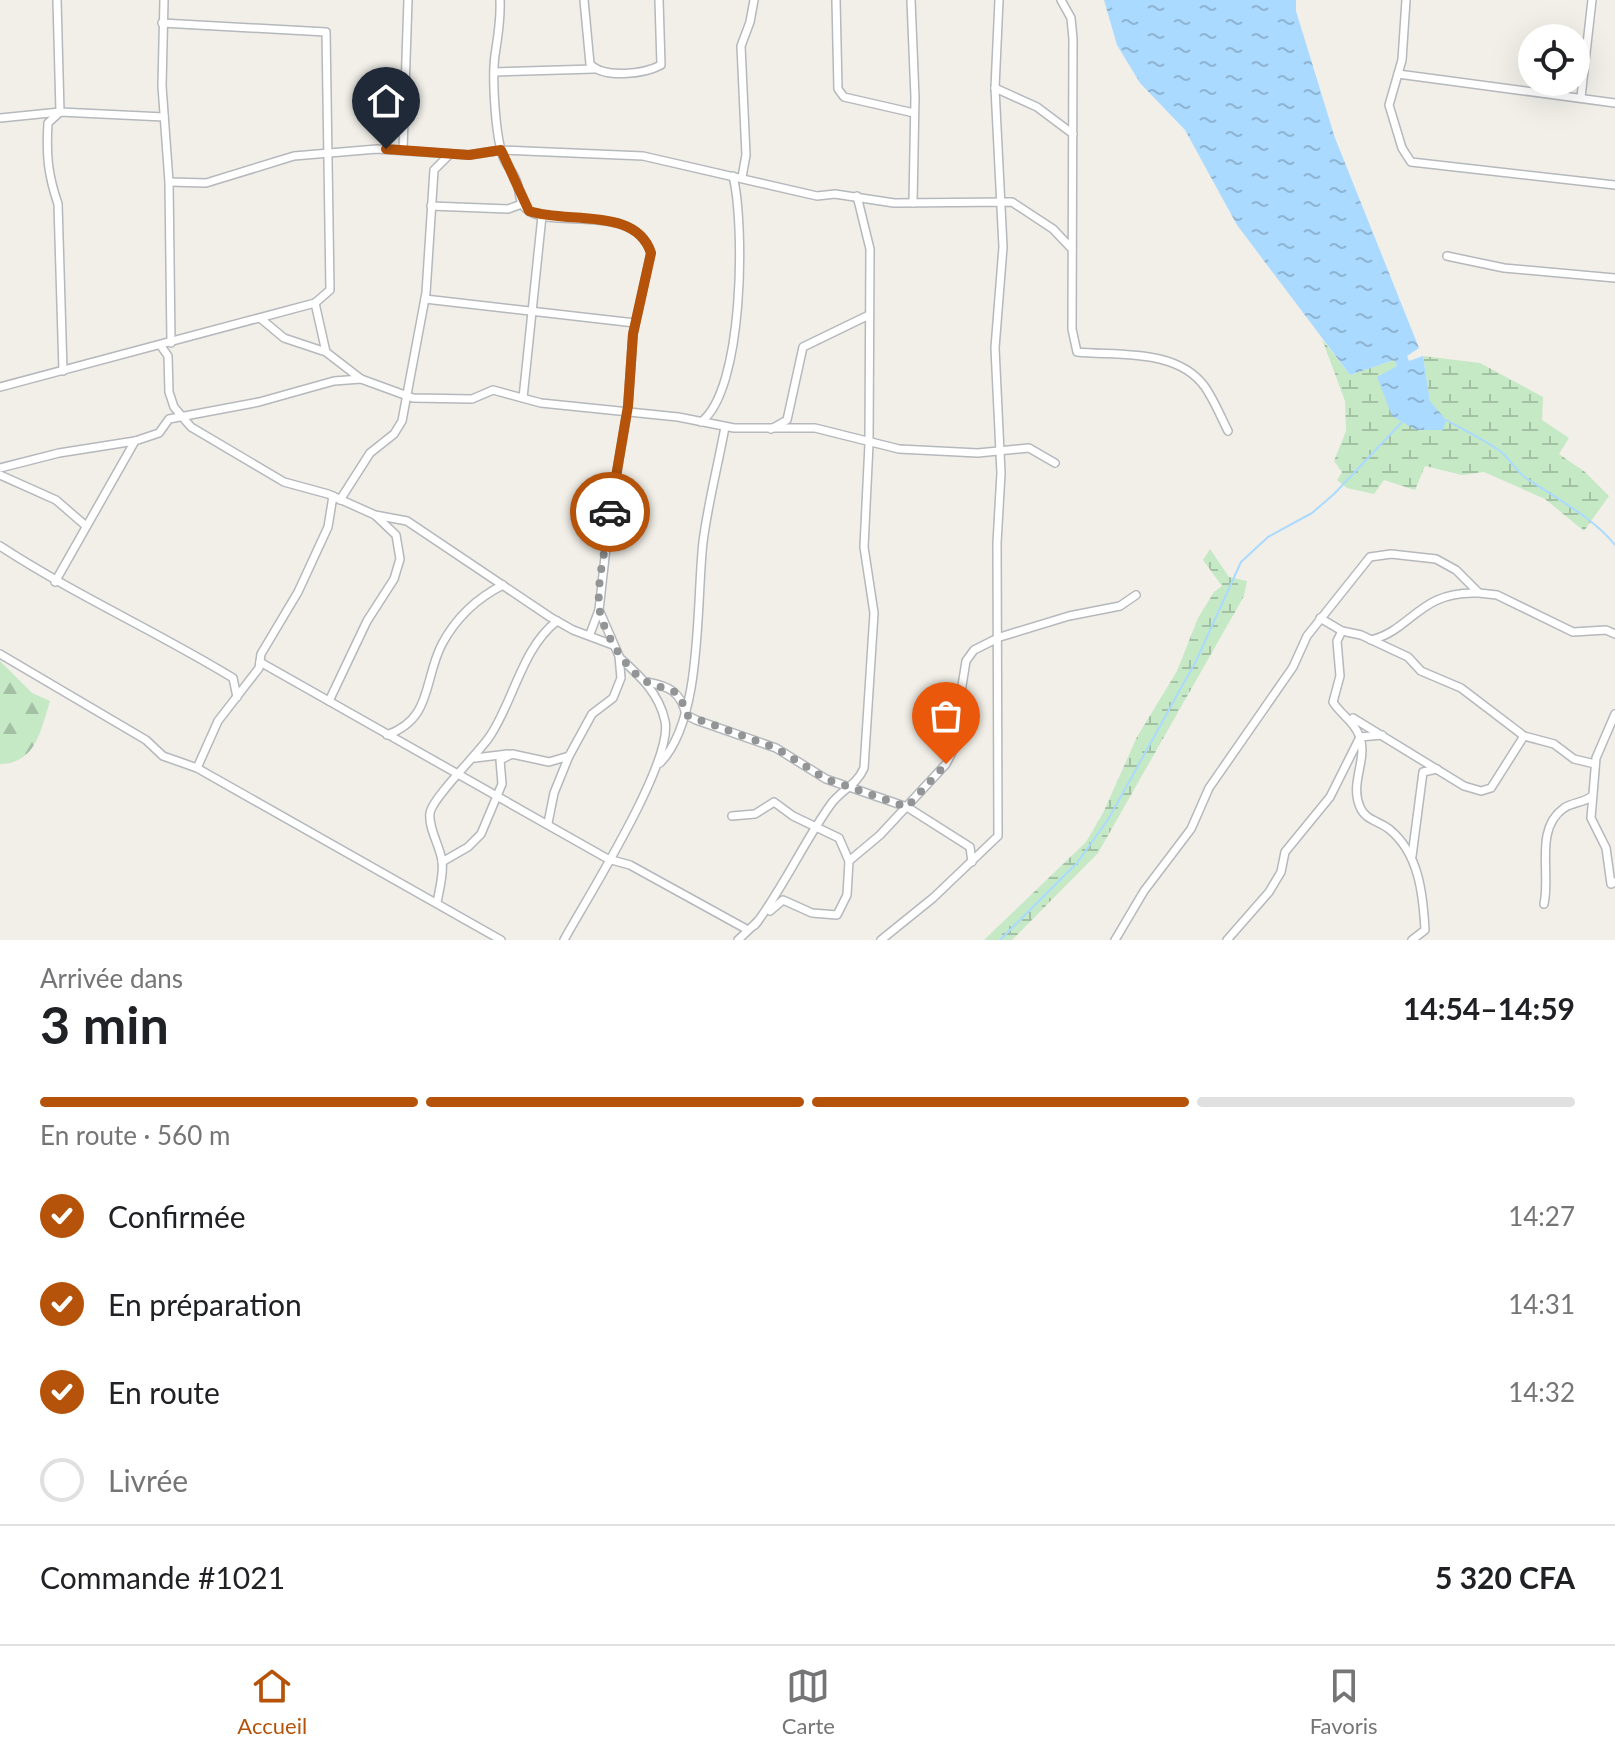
<!DOCTYPE html>
<html lang="fr">
<head>
<meta charset="utf-8">
<style>
  body { margin:0; font-family:Lato,sans-serif; background:#f2f2f2; color:#202124; height:100vh; display:flex; flex-direction:column; font-size:30px; white-space:nowrap }
  * { box-sizing:border-box; margin:0 }
  p { font-size:26px; color:#757577 }
  .icon { flex:none; width:44px; height:44px; fill:none; stroke:currentColor; stroke-width:2; stroke-linecap:round; stroke-linejoin:round }
  .map { position:relative; height:940px; overflow:hidden }
  .drawer { display:flex; flex-direction:column; background:#fff; flex:1 }
  .drawer>* { flex:none }
  .fabs { position:absolute; left:1518px; top:24px; display:grid; gap:16px }
  .fabs a { display:grid; place-items:center; width:72px; height:72px; border-radius:50%; background:#fff; box-shadow:0 8px 32px #0002; font-size:40px }
  .pin { position:absolute; display:grid; place-items:center; width:68px; height:68px; color:#fff; margin:-82px -34px; border-radius:50% 50% 50% 0; rotate:-45deg; box-shadow:0 0 8px #0007 }
  .pin .icon { rotate:45deg }
  .courier { position:absolute; display:grid; place-items:center; width:80px; height:80px; margin:-40px; border:6px solid #b45309; border-radius:50%; background:#fff; color:#222; box-shadow:0 2px 10px #0007 }
  .summary em { font-style:normal; font-weight:700 }
  .summary div { display:flex; flex-direction:column-reverse }
  .summary { display:flex; align-items:center; justify-content:space-between; height:136px; padding:0 40px }
  h1 { font-size:52px; font-weight:700; line-height:60px }
  .bar { display:grid; grid-template-columns:repeat(4,1fr); gap:12px 8px; align-content:center; height:96px; padding:0 40px }
  .bar i { height:10px; border-radius:6px; background:#e0e0e0 }
  .bar .selected { background:#b45309 }
  .bar p { grid-column:span 4 }
  .line { display:flex; align-items:center; gap:20px; padding:0 40px; border-top:2px solid #e0e0e0 }
  .line div { flex:1 }
  ol { padding:0 40px; list-style:none }
  li { display:flex; align-items:center; gap:24px; height:88px }
  li p { margin-inline-start:auto }
  li .icon { padding:8px; border-radius:50%; background:#b45309; color:#fff; stroke-width:4 }
  li:last-child { color:#757577 }
  li i { width:44px; height:44px; border:4px solid #e0e0e0; border-radius:50% }
  .tabs { display:flex; justify-content:space-around; align-items:center; height:112px; border-top:2px solid #e0e0e0; background:#fff; font-size:22px; color:#757577 }
  .tabs a { display:grid; justify-items:center; gap:4px }
  .tabs .selected { color:#b45309 }
  .map>svg:first-child { display:block }
  .forest { fill:url(#forest-firs) }
  .wetland { fill:url(#wetland-marsh) }
  .water { fill:url(#water-ripples) }
  .lines { fill:none; stroke-linecap:round; stroke-linejoin:round }
  .stream { stroke:#aadaff; stroke-width:2 }
  .street-casing { stroke:#b5b8bc; stroke-width:10 }
  .street { stroke:#fff; stroke-width:7 }
  .done { stroke:#929495; stroke-width:8; stroke-dasharray:0 14.4 }
  .route { stroke:#b45309; stroke-width:10 }
</style>
</head>
<body>
<div class="map">
<svg width="1615" height="940" viewBox="0 0 1615 940">
  <defs>
    <pattern id="forest-firs" width="22" height="20" patternUnits="userSpaceOnUse" patternTransform="scale(2)"><rect width="22" height="20" fill="#c5e8c5"/><path d="M5 1l3.5 6h-7zM16 11l3.5 6h-7z" fill="#a3c0a4"/></pattern>
    <pattern id="wetland-marsh" width="20" height="14" patternUnits="userSpaceOnUse" patternTransform="scale(2)"><rect width="20" height="14" fill="#c5e8c5"/><path d="M1 5h8M5 5V1M11 12h8M15 12V8" fill="none" stroke="#a3c0a4"/></pattern>
    <pattern id="water-ripples" width="26" height="14" patternUnits="userSpaceOnUse" patternTransform="scale(2)"><rect width="26" height="14" fill="#aadaff"/><path d="M2 4q2-2 4 0t4 0M15 11q2-2 4 0t4 0" fill="none" stroke="#8eb4d2"/></pattern>
  </defs>
  <rect width="100%" height="100%" fill="#f1efe8"/>
  <path class="forest" d="M0,661L32,693L50,701C41,729 36,764 0,764Z"/>
  <g class="wetland">
    <polygon points="1322,339 1350,375 1394,360 1397,366 1377,378 1430,401 1423,356 1480,363 1543,397 1542,420 1569,438 1559,454 1585,472 1609,496 1584,531 1545,499 1484,472 1462,475 1425,466 1415,490 1384,480 1374,494 1347,488 1337,480 1342,472 1334,461 1346,431 1345,401"/>
    <polygon points="1210,549 1229,577 1247,581 1244,596 1098,853 1012,940 984,940 1086,842 1103,813 1137,737 1177,671 1198,618 1214,592 1222,586 1203,560"/>
  </g>
  <polygon class="water" points="1104,0 1296,0 1296,11 1335,138 1419,348 1407,356 1409,361 1423,356 1430,401 1446,420 1443,430 1416,430 1392,416 1377,377 1397,366 1394,360 1350,375 1237,225 1185,130 1140,83 1117,45"/>
  <g class="lines">
    <g class="stream">
      <path d="M1446,420C1464,430 1483,439 1500,451C1510,459 1516,471 1526,478C1554,497 1594,518 1615,545"/>
      <polyline points="1000,940 1077,863 1109,818 1196,661 1241,562 1268,537 1312,513 1334,494 1402,422"/>
    </g>
    <g class="street-casing">
      <g id="street">
        <path d="M57,0L60,112L48,123C46,155 48,175 58,204L63,371"/>
        <polyline points="164,0 162,86 169,182 171,343"/>
        <path d="M500,0C501,19 498,36 495,55C492,77 495,138 504,159C507,166 513,172 516,180C519,187 519,197 522,204C539,235 634,197 651,253L633,334L628,406L610,513L599,610L590,634"/>
        <path d="M584,0L590,64C604,79 644,74 661,65L659,0"/>
        <polyline points="836,0 838,89 844,97 914,113"/>
        <polyline points="911,0 915,97 913,203"/>
        <path d="M1061,0L1071,18L1073,39L1072,329L1077,352C1118,356 1177,348 1205,387C1214,400 1221,417 1228,431"/>
        <polyline points="1406,0 1402,60 1389,105 1402,148 1411,162 1615,185"/>
        <polyline points="494,72 594,69"/>
        <polyline points="1398,74 1615,103"/>
        <polyline points="995,88 1037,107 1073,134"/>
        <polyline points="1581,97 1592,0"/>
        <polyline points="0,118 60,112 164,117"/>
        <polyline points="403,149 408,0"/>
        <polyline points="742,177 746,155 741,46 750,22 754,0"/>
        <polyline points="169,182 206,183 294,156 377,149 469,155 501,150 643,156 817,196 835,194 894,203 1012,202 1053,229 1072,249"/>
        <polyline points="431,206 508,209 522,204"/>
        <polyline points="1447,256 1504,268 1615,278"/>
        <polyline points="425,299 635,323"/>
        <polyline points="315,303 326,352"/>
        <polyline points="260,318 284,338 326,352 361,379 413,398 472,399 493,390 541,403 678,417 734,428 815,428 899,449 978,453 1029,448 1055,463"/>
        <polyline points="161,346 168,356 169,392 174,407 191,427 284,482 328,494 375,515 407,521 550,617 573,630 613,645"/>
        <polyline points="0,387 315,303 330,290 326,32 162,23"/>
        <polyline points="523,398 542,216"/>
        <path d="M701,422C744,390 745,225 733,176"/>
        <polyline points="771,429 787,420 803,347 867,316"/>
        <polyline points="0,468 59,453 135,441"/>
        <polyline points="0,475 56,500 86,526"/>
        <polyline points="340,500 370,453 394,434 402,421 426,293 434,170 450,154"/>
        <path d="M0,546C75,595 156,631 233,678L237,697"/>
        <polyline points="55,582 135,441 159,433 169,419 259,402 334,381 361,379"/>
        <polyline points="1320,618 1342,631 1361,635 1408,657 1421,671 1461,688 1524,736 1554,744 1574,759 1595,764"/>
        <path d="M1342,631L1337,641L1340,676L1333,702C1341,715 1353,720 1359,735C1369,759 1349,782 1360,807C1365,820 1379,821 1389,829C1419,853 1423,894 1425,930L1412,940"/>
        <path d="M1371,640C1412,630 1419,591 1477,593"/>
        <polyline points="0,654 146,740 163,756 197,768 501,940"/>
        <polyline points="260,662 585,846 608,859 630,865 748,930"/>
        <path d="M647,682C669,686 681,692 686,715L696,720L776,748L826,779L907,807L970,847L972,862"/>
        <polyline points="329,701 367,621 394,579 400,559 396,535 376,516"/>
        <polyline points="1615,714 1596,758 1591,818 1606,848 1611,884 1615,882"/>
        <polyline points="1353,718 1464,786 1481,791 1491,788 1524,736"/>
        <path d="M387,735C433,718 423,681 442,644C456,618 477,598 503,585"/>
        <polyline points="475,758 508,754"/>
        <path d="M660,763C703,719 696,603 703,542C708,503 718,465 725,427"/>
        <polyline points="197,768 218,721 259,668 261,654 298,592 328,527 333,496"/>
        <polyline points="732,816 755,814 774,802 793,816 839,838 849,861"/>
        <polyline points="548,823 554,793 569,756"/>
        <polyline points="1412,856 1423,772 1437,769"/>
        <polyline points="442,862 468,847 481,834 502,784 500,760 512,754 549,762 569,756 592,714 613,698 621,678 619,656 599,610"/>
        <path d="M437,903C439,890 444,874 442,861C440,846 428,828 430,813C432,798 479,753 490,736C514,700 522,648 557,621"/>
        <path d="M1544,904C1551,873 1534,829 1564,808C1573,802 1584,803 1592,796"/>
        <polyline points="770,911 783,900 812,913 837,915 847,895 849,861 880,835 946,764 959,739 954,710 961,692 966,661 974,650 1000,637 1069,616 1120,606 1136,595"/>
        <path d="M755,925C784,887 803,843 831,804C841,790 857,785 864,768L874,613L864,547L869,444L870,249L857,196"/>
        <path d="M564,940C587,898 674,761 665,721C659,693 640,676 620,658"/>
        <polyline points="738,940 757,922"/>
        <polyline points="881,940 933,898 998,836 997,543 1001,473 995,348 1003,247 995,88 999,0"/>
        <polyline points="1115,940 1144,891 1191,829 1209,788 1293,667 1307,636 1370,557 1391,554 1436,559 1456,570 1479,593 1497,595 1573,632 1606,630 1615,634"/>
        <polyline points="1227,940 1269,892 1281,872 1285,852 1330,797 1360,737 1382,735"/>
      </g>
    </g>
    <use href="#street" class="street"/>
  </g>
  <g class="lines">
    <path class="done" d="M610,512C608,542 597,575 599,605C600,627 626,672 647,682C669,693 679,683 686,715L776,748L826,779L907,807L946,764"/>
    <path class="route" d="M386,149L469,155L501,150L529,211C566,224 636,206 651,253L633,334L628,406L610,512"/>
  </g>
</svg>
<div class="fabs">
<a><svg class="icon" aria-label="locate" viewBox="0 0 24 24"><circle cx="12" cy="12" r="6"/><path d="M12 2v4M12 18v4M2 12h4M18 12h4"/></svg></a>
</div>
<div class="pin" style="left:946px;top:764px;background:#ea580c"><svg class="icon" aria-label="bag" viewBox="0 0 24 24"><path d="M5 8h14l-1 12H6zM9 8a3 3 0 0 1 6 0"/></svg></div>
<div class="pin" style="left:386px;top:149px;background:#1f2937"><svg class="icon" aria-label="home" viewBox="0 0 24 24"><path d="M3 11l9-7 9 7M6 9v11h12V9"/></svg></div>
<div class="courier" style="left:610px;top:512px"><svg class="icon" aria-label="car" viewBox="0 0 24 24"><path d="M5 17H2v-5l4-1 3-4h7l3 4 3 1v5h-3M9 17h6M6 11h13"/><circle cx="7" cy="17" r="2"/><circle cx="17" cy="17" r="2"/></svg></div>
</div>
<section class="drawer">
<div class="summary"><div><h1>3 min</h1><p>Arrivée dans</p></div><em>14:54–14:59</em></div>
<div class="bar"><i class="selected"></i><i class="selected"></i><i class="selected"></i><i></i><p>En route · 560 m</p></div>
<ol>
<li><svg class="icon" aria-label="check" viewBox="0 0 24 24"><path d="M5 12l5 5 9-10"/></svg>Confirmée<p>14:27</p></li>
<li><svg class="icon" aria-label="check" viewBox="0 0 24 24"><path d="M5 12l5 5 9-10"/></svg>En préparation<p>14:31</p></li>
<li><svg class="icon" aria-label="check" viewBox="0 0 24 24"><path d="M5 12l5 5 9-10"/></svg>En route<p>14:32</p></li>
<li><i></i>Livrée</li>
</ol>
<div class="line" style="height:104px"><div>Commande #1021</div><b>5 320 CFA</b></div>
</section>
<nav class="tabs">
<a class="selected"><svg class="icon" aria-label="home" viewBox="0 0 24 24"><path d="M3 11l9-7 9 7M6 9v11h12V9"/></svg>Accueil</a>
<a><svg class="icon" aria-label="map" viewBox="0 0 24 24"><path d="M3 6l6-2 6 2 6-2v14l-6 2-6-2-6 2zM9 4v14M15 6v14"/></svg>Carte</a>
<a><svg class="icon" aria-label="saved" viewBox="0 0 24 24"><path d="M7 4h10v16l-5-4-5 4z"/></svg>Favoris</a>
</nav>
</body>
</html>
